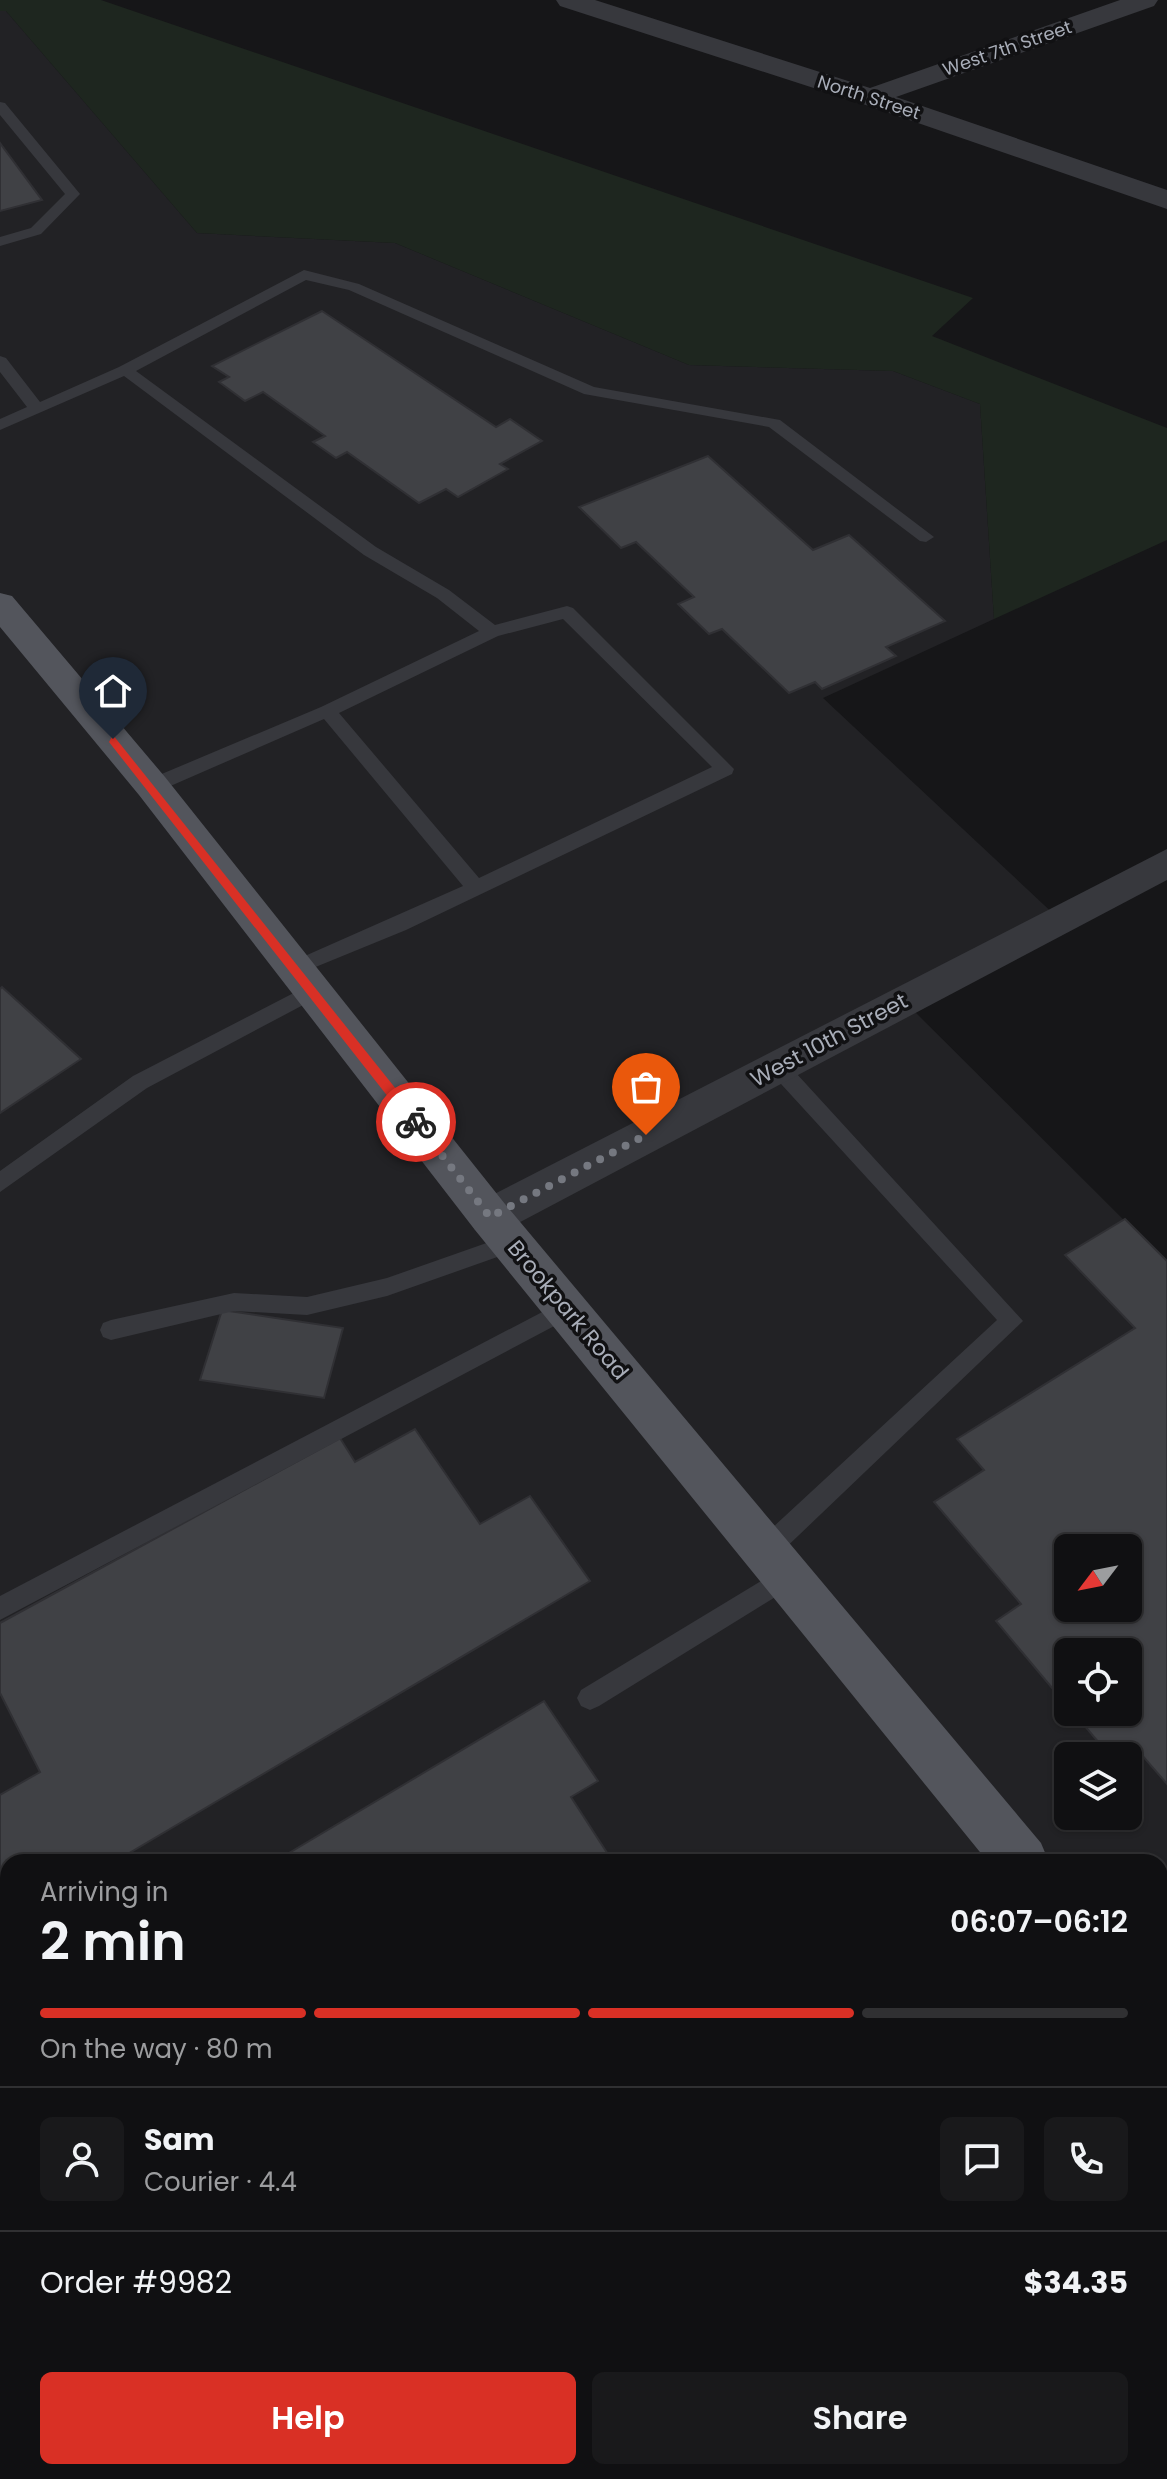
<!DOCTYPE html>
<html lang="en">
<head>
<meta charset="utf-8">
<style>
  body { margin:0; font-family:Poppins,sans-serif; background:#19191b; color:#f1f3f6; height:100vh; display:flex; flex-direction:column; font-size:30px; white-space:nowrap }
  * { box-sizing:border-box; margin:0 }
  p { font-size:26px; color:#9c9d9f }
  .icon { flex:none; width:44px; height:44px; fill:none; stroke:currentColor; stroke-width:2; stroke-linecap:round; stroke-linejoin:round }
  .map { position:relative; flex:1; overflow:hidden }
  .panel { position:absolute; left:0px; top:1854px; width:1168px; height:626px; display:flex; flex-direction:column; background:#101012; border-radius:24px 24px 0 0; box-shadow:0 2px 6px #0004,0 0 0 2px #303032 }
  .panel>* { flex:none }
  .needle { width:52px; rotate:238deg }
  .tools { position:absolute; left:1054px; top:1534px; display:grid; gap:16px }
  .tools a { display:grid; place-items:center; width:88px; height:88px; border-radius:12px; background:#101012; box-shadow:0 2px 6px #0004,0 0 0 2px #303032; font-size:40px }
  .pin { position:absolute; display:grid; place-items:center; width:68px; height:68px; color:#fff; margin:-82px -34px; border-radius:50% 50% 50% 0; rotate:-45deg; box-shadow:0 0 8px #0007 }
  .pin .icon { rotate:45deg }
  .courier { position:absolute; display:grid; place-items:center; width:80px; height:80px; margin:-40px; border:6px solid #d93025; border-radius:50%; background:#fff; color:#222; box-shadow:0 2px 10px #0007 }
  .headline em { font-style:normal; font-weight:600 }
  .headline div { display:flex; flex-direction:column-reverse }
  .headline { display:flex; align-items:center; justify-content:space-between; height:136px; padding:0 40px }
  h1 { font-size:52px; font-weight:600; line-height:60px }
  .bar { display:grid; grid-template-columns:repeat(4,1fr); gap:12px 8px; align-content:center; height:96px; padding:0 40px }
  .bar i { height:10px; border-radius:6px; background:#303032 }
  .bar .selected { background:#d93025 }
  .bar p { grid-column:span 4 }
  .line { display:flex; align-items:center; gap:20px; padding:0 40px; border-top:2px solid #303032 }
  .line div { flex:1 }
  .round { display:grid; place-items:center; flex:none; width:84px; height:84px; border-radius:12px; background:#19191b }
  .action { display:flex; gap:16px; margin-top:auto; padding:16px 40px }
  .action a { flex:1; height:92px; border-radius:12px; background:#d93025; color:#fff; font-size:32px; font-weight:600; line-height:92px; text-align:center }
  .action a+a { background:#19191b; color:#f1f3f6 }
  .map>svg:first-child { display:block }
  .built { fill:#222225; fill-rule:evenodd }
  .green { fill:#1e261f }
  .building { fill:#404145; stroke:#303034; stroke-width:2; fill-rule:evenodd }
  .lines { fill:none; stroke-linecap:round; stroke-linejoin:round }
  .service { fill:#37383d; fill-rule:evenodd }
  .minor { fill:#37383d; fill-rule:evenodd }
  .primary { fill:#53555c; fill-rule:evenodd }
  .route { fill:#d93025 }
  .done { stroke:#757880; stroke-width:8; stroke-dasharray:0 14.4 }
  .labels { text-anchor:middle; dominant-baseline:central; stroke-width:7; stroke-linejoin:round; paint-order:stroke }
  .far-street-label { font-size:18px; fill:#a8adb8; stroke:#111113 }
  .street-label { font-size:22px; fill:#a8adb8; stroke:#111113 }
</style>
</head>
<body>
<div class="map">
<svg width="1167" height="2479" viewBox="0 0 1167 2479">
  <rect width="100%" height="100%" fill="#161618"/>
  <path class="built" d="M0,11H6L197,233L395,243L689,365L893,371L980,404L994,619L823,698L1059,919L904,1001L1167,1263V2479H0ZM1068,1548H1128V1608H1068ZM1068,1652H1128V1712H1068ZM1068,1756H1128V1816H1068ZM8,1862H1160V2472H8Z"/>
  <polygon class="green" points="0,0 101,0 973,298 932,336 1167,428 1167,540 994,619 980,404 893,371 689,365 395,243 197,233 6,11 0,11"/>
  <g class="building">
    <polygon points="0,143 42,200 0,211"/>
    <polygon points="322,311 496,427 510,419 542,441 500,464 508,469 458,497 446,489 419,503 347,452 336,458 313,442 325,436 263,392 245,401 219,382 229,377 212,366"/>
    <polygon points="708,456 813,550 849,535 945,621 886,647 896,656 822,689 815,682 789,693 722,629 709,634 678,604 694,597 636,542 621,548 579,507"/>
    <polygon points="2,987 81,1059 0,1113 0,989"/>
    <path d="M1125,1219L1167,1261V1784L1135,1747L1122,1756H1110L1073,1712H1128V1652H1068V1707L996,1621L1021,1604L934,1502L984,1470L957,1439L1135,1328L1065,1255ZM1068,1548H1128V1608H1068Z"/>
    <polygon points="222,1310 343,1328 324,1398 200,1380"/>
    <polygon points="415,1429 480,1524 530,1496 590,1581 114,1862 8,1862 8,1924 0,1929 0,1795 40,1772 0,1693 0,1623 340,1438 355,1462"/>
    <polygon points="544,1701 598,1781 571,1797 613,1862 274,1862"/>
    <polygon points="844,2472 1115,2472 1120,2479 835,2479"/>
  </g>
  <g class="lines">
    <g class="service">
      <polygon points="0,102 5,103 80,194 41,234 0,246 0,237 31,228 65,194 0,115"/>
      <path d="M304,270L359,284L594,387L780,420L934,537L926,542L920,541L769,427L584,394L349,290L306,280L136,371L376,547L449,590L495,625L567,606L573,608L734,769L732,774L406,930L296,975L286,968L289,963L463,886L324,719L159,791L152,793L143,786L145,781L321,707L479,631L437,598L364,555L124,376L0,430V419L27,407L0,372V356L6,358L40,402L119,367ZM563,619L712,767L479,878L339,713L498,636Z"/>
      <polygon points="313,983 323,991 320,996 147,1088 0,1192 0,1171 133,1076"/>
      <polygon points="778,1059 785,1061 1023,1321 776,1557 767,1560 758,1557 755,1549 758,1541 997,1320 771,1073 768,1067"/>
      <polygon points="512,1234 520,1237 523,1243 520,1249 387,1296 307,1315 234,1311 111,1340 103,1337 100,1330 103,1323 111,1320 234,1293 307,1297 387,1278"/>
      <polygon points="567,1299 575,1301 578,1308 575,1315 0,1620 0,1596"/>
      <polygon points="789,1564 798,1567 801,1575 798,1583 599,1706 590,1710 581,1706 577,1698 581,1690"/>
      <polygon points="1160,2337 1167,2340 1167,2377 1160,2374"/>
    </g>
    <g class="minor">
      <polygon points="556,0 595,0 870,88 1120,0 1158,0 1154,6 896,97 1167,190 1167,209 860,103 560,6"/>
      <polygon points="1167,849 1167,880 505,1230 490,1235 475,1230 468,1217 475,1204"/>
    </g>
    <g class="primary">
      <polygon points="0,593 12,596 165,777 505,1204 1041,1843 1049,1862 988,1862 475,1230 139,795 0,627"/>
      <polygon points="1160,2003 1167,2006 1167,2068 1160,2065"/>
    </g>
  </g>
  <polygon class="route" points="113,735 420,1119 420,1126 411,1126 109,742"/>
  <g class="lines">
    <polyline class="done" points="416,1122 490,1217 646,1135"/>
  </g>
  <g class="labels">
    <g class="far-street-label">
      <text transform="translate(1007 48) rotate(-19)">West 7th Street</text>
      <text transform="translate(869 97) rotate(18)">North Street</text>
    </g>
    <g class="street-label">
      <text transform="translate(829 1040) rotate(-28)">West 10th Street</text>
      <text transform="translate(568 1310) rotate(50)">Brookpark Road</text>
    </g>
  </g>
</svg>
<div class="tools">
<a><svg class="needle" viewBox="-14 -14 28 28"><path d="M0-13l5 13h-10z" fill="#e53935"/><path d="M0 13l5-13h-10z" fill="#9c9d9f"/></svg></a>
<a><svg class="icon" aria-label="locate" viewBox="0 0 24 24"><circle cx="12" cy="12" r="6"/><path d="M12 2v4M12 18v4M2 12h4M18 12h4"/></svg></a>
<a><svg class="icon" aria-label="layers" viewBox="0 0 24 24"><path d="M12 4l9 5-9 5-9-5zM3 14l9 5 9-5"/></svg></a>
</div>
<div class="pin" style="left:646px;top:1135px;background:#ea580c"><svg class="icon" aria-label="bag" viewBox="0 0 24 24"><path d="M5 8h14l-1 12H6zM9 8a3 3 0 0 1 6 0"/></svg></div>
<div class="pin" style="left:113px;top:739px;background:#1f2937"><svg class="icon" aria-label="home" viewBox="0 0 24 24"><path d="M3 11l9-7 9 7M6 9v11h12V9"/></svg></div>
<div class="courier" style="left:416px;top:1122px"><svg class="icon" aria-label="bike" viewBox="0 0 24 24"><circle cx="6" cy="16" r="4"/><circle cx="18" cy="16" r="4"/><path d="M6 16l4-8h5l3 8M10 8l3 8H6M13 5h3"/></svg></div>
<section class="panel">
<div class="headline"><div><h1>2 min</h1><p>Arriving in</p></div><em>06:07–06:12</em></div>
<div class="bar"><i class="selected"></i><i class="selected"></i><i class="selected"></i><i></i><p>On the way · 80 m</p></div>
<div class="line" style="height:144px"><a class="round"><svg class="icon" aria-label="person" viewBox="0 0 24 24"><circle cx="12" cy="8" r="4"/><path d="M4 21q1-7 8-7t8 7"/></svg></a><div><b>Sam</b><p>Courier · 4.4</p></div><a class="round"><svg class="icon" aria-label="chat" viewBox="0 0 24 24"><path d="M4 5h16v11H9l-5 4z"/></svg></a><a class="round"><svg class="icon" aria-label="phone" viewBox="0 0 24 24"><path d="M5 4h4l2 5-3 2q2 4 5 5l2-3 5 2v4C11 20 4 13 5 4z"/></svg></a></div>
<div class="line" style="height:104px"><div>Order #9982</div><b>$34.35</b></div>
<div class="action"><a>Help</a><a>Share</a></div>
</section>
</div>
</body>
</html>
